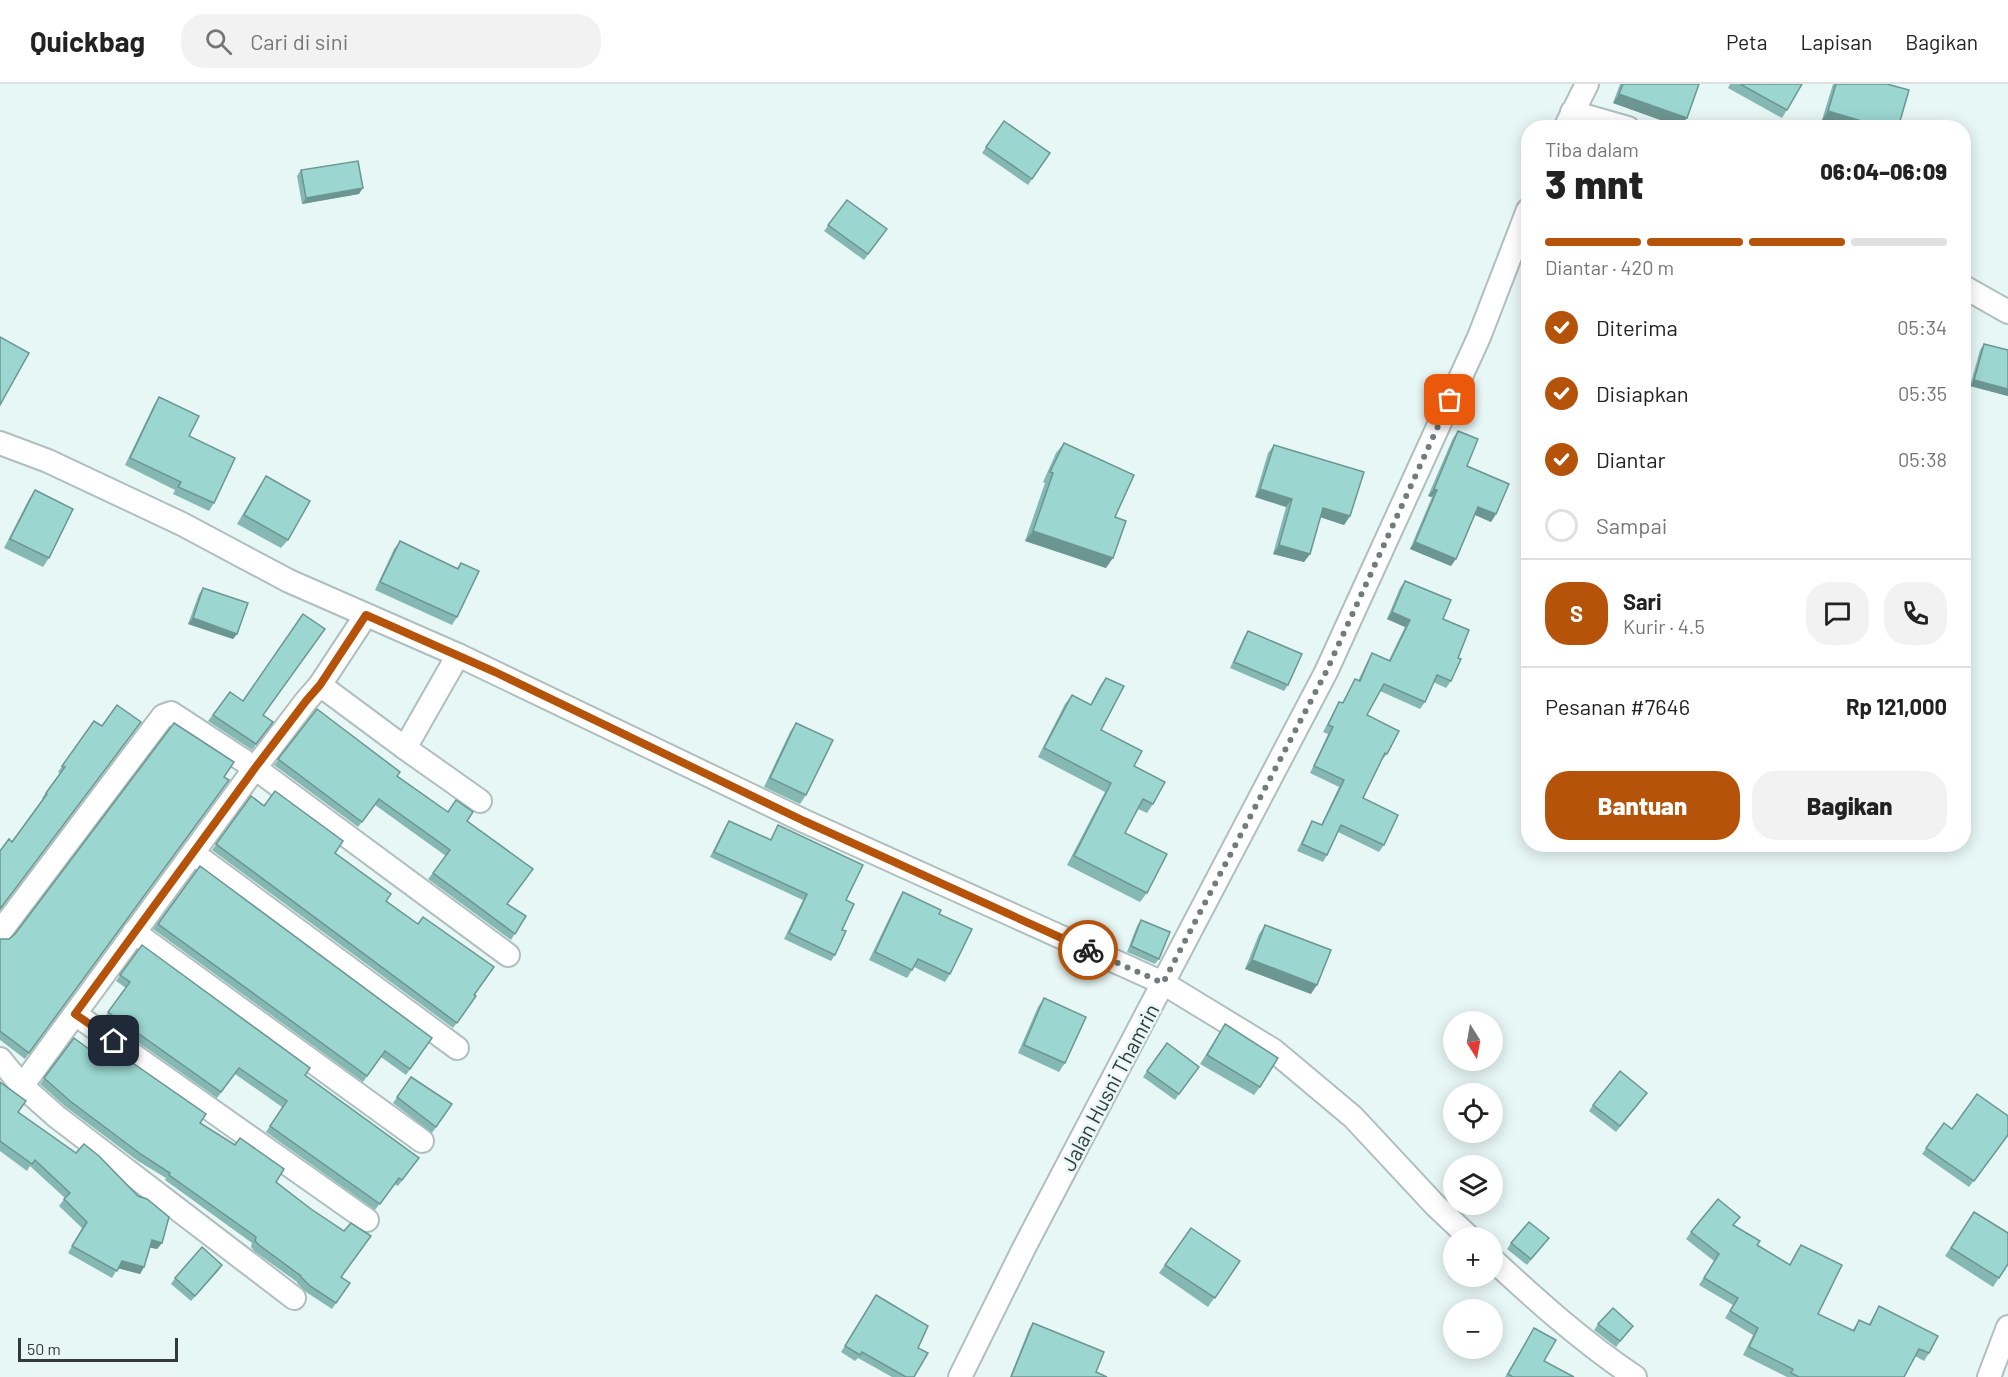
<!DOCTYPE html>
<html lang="id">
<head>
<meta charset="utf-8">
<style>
  body { margin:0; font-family:Barlow,sans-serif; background:#f2f2f2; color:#222; height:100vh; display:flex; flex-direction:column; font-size:22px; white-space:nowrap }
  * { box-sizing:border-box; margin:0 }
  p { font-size:20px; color:#767676 }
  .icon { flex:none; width:33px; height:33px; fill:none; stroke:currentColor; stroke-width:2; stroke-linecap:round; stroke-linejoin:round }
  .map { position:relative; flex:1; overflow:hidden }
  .side { position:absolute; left:1521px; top:36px; width:450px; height:732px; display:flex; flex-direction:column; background:#fff; border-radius:24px; box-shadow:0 3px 15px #0003 }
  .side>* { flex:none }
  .needle { width:39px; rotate:169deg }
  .buttons { position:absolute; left:1443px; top:927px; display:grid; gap:12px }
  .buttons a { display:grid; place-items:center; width:60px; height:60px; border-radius:50%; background:#fff; box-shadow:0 3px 15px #0003; font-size:30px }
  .scale { position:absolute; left:18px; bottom:15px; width:160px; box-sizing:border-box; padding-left:6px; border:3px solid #333938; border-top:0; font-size:16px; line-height:21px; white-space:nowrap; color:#333938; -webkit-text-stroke:4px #e7f7f5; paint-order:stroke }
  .pin { position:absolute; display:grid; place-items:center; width:51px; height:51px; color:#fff; margin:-26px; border-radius:12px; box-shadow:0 3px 9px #0006 }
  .courier { position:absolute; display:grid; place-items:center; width:60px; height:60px; margin:-30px; border:4px solid #b45309; border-radius:50%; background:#fff; color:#222; box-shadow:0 2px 8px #0007 }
  .overview em { font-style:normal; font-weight:800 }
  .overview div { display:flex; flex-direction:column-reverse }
  .overview { display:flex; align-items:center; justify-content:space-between; height:102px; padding:0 24px }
  h1 { font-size:39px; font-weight:800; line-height:45px }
  .bar { display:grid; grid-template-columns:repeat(4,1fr); gap:9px 6px; align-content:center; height:72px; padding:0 24px }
  .bar i { height:8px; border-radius:4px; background:#e0e0e0 }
  .bar .current { background:#b45309 }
  .bar p { grid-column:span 4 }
  .line { display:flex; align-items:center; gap:15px; padding:0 24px; border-top:2px solid #e0e0e0 }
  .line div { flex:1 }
  .round { display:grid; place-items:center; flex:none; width:63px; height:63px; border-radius:24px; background:#f2f2f2 }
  ol { padding:0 24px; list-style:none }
  li { display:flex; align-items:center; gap:18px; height:66px }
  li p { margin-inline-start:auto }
  li .icon { padding:6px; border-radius:50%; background:#b45309; color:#fff; stroke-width:4 }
  li:last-child { color:#767676 }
  li i { width:33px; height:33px; border:3px solid #e0e0e0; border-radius:50% }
  .button { display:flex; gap:12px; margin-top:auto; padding:12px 24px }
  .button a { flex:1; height:69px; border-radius:24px; background:#b45309; color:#fff; font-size:24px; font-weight:800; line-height:69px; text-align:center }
  .button a+a { background:#f2f2f2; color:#222 }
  header { display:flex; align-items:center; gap:36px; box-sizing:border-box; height:84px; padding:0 30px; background:#fff; border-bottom:2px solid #e0e0e0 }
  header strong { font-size:28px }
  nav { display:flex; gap:33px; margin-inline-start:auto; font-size:21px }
  .search { width:420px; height:54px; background:#f2f2f2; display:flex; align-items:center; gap:15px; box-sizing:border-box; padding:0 21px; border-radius:24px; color:#767676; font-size:22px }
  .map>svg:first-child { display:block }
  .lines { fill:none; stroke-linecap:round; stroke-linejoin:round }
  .minor-casing { stroke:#afbfbd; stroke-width:26 }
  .minor { stroke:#fff; stroke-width:22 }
  .wall { fill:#85b8b3 }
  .shaded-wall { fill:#6c9692 }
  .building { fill:#9bd6d0; stroke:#6c9692; stroke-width:1.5 }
  .done { stroke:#727c7a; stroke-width:6; stroke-dasharray:0 10.8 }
  .route { stroke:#b45309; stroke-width:8 }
  .labels { text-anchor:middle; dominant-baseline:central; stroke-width:5; stroke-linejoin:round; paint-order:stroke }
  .street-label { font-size:21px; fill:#333938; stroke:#e7f7f5 }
</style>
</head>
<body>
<header>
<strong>Quickbag</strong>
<div class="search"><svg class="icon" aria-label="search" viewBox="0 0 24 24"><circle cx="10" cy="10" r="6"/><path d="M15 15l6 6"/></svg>Cari di sini</div>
<nav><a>Peta</a><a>Lapisan</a><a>Bagikan</a></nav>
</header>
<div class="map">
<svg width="2008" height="1293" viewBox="0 0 2008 1293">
  <rect width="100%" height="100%" fill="#e7f7f5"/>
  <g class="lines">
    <g class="minor-casing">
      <g id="minor">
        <polyline points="1572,28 1628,44"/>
        <polyline points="1565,44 1587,0"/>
        <polyline points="1964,203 2008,228"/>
        <polyline points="0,359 48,377 182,440 289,497 458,571 804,737 1163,899 1273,966 1353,1033 1435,1121 1470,1154"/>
        <polyline points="458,571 405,664 480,717"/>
        <polyline points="320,601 366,531"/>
        <polyline points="193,769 457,964"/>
        <polyline points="0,848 163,632 171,629 255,684 508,871"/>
        <polyline points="134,848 422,1057"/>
        <polyline points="75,930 367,1136"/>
        <polyline points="0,975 22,1002"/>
        <path d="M1492,1175C1537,1217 1583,1258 1635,1293"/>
        <polyline points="294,1214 57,1033 22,1002 255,684 306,617 320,601 405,664"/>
        <polyline points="960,1293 1024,1164 1326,588 1479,253 1528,126"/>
        <polyline points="1989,1293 2008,1243"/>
      </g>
    </g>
    <use href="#minor" class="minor"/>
  </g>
  <g class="wall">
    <polygon points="1620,0 1699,0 1680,43 1613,19"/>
    <polygon points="1730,0 1802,0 1782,34 1728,4"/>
    <polygon points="1833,0 1887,0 1898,44 1848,44 1822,36"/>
    <polygon points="1004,37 1050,69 1028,101 982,69"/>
    <polygon points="301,86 359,110 302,120 297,92"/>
    <polygon points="847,116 887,145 864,176 824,147"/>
    <polygon points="1984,260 2008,266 2008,312 1970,302 1980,266"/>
    <polygon points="159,313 189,352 214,419 209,427 173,410 175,406 125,381 154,321"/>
    <polygon points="1458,347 1467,382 1496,430 1491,438 1475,431 1451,482 1410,465 1432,413 1428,412 1453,354"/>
    <polygon points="1064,359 1115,433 1106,484 1025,457 1045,399 1043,398 1056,369"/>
    <polygon points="1274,361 1350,432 1344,441 1320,433 1310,470 1304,478 1273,470 1286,423 1255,413 1268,369"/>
    <polygon points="266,392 288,456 281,464 237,440 260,401"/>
    <polygon points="35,406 49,474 43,483 4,464 29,415"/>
    <polygon points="400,457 457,484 461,479 457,533 452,541 375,506 394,465"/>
    <polygon points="1405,497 1443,535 1458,574 1451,597 1446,604 1433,598 1425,618 1420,625 1380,607 1367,631 1387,670 1381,677 1363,714 1384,761 1379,768 1338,748 1327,771 1323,778 1297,767 1308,744 1312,737 1321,741 1339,703 1310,689 1328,650 1323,648 1335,625 1339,618 1342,619 1355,595 1358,597 1368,576 1372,569 1389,576 1405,543 1387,535 1400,504"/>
    <polygon points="203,504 237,550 233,555 188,540 199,510"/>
    <polygon points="1248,547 1288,601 1284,607 1230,584 1244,553"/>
    <polygon points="1106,594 1101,646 1134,682 1153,720 1147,729 1138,725 1125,749 1147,809 1140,818 1067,781 1105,708 1038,673 1065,620 1072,611 1090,621 1100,602"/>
    <polygon points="230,608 273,638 252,666 208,637"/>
    <polygon points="317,625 397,692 448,728 467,737 507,820 526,832 511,856 428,795 446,772 375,721 358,743 274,681"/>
    <polygon points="94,637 0,826 12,758 43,715 42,714 60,689 58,688"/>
    <polygon points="796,639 806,711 800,720 764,703 790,648"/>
    <polygon points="234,678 25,975 0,956 0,855 9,855"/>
    <polygon points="251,712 335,769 386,817 476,912 453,944 212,766"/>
    <polygon points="729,737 770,756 778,741 846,816 842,846 835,871 831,877 784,855 803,816 710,773 725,743"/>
    <polygon points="200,782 432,954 406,991 381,973 363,998 153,845"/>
    <polygon points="903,808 939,830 950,890 945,898 914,883 907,894 869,876 898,816"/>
    <polygon points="1141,836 1159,875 1155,880 1127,868 1137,842"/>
    <polygon points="1265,841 1311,910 1245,885 1259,850"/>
    <polygon points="142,861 305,992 419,1074 398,1102 394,1100 375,1126 266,1048 282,1023 235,990 217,1014 104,934 126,904 116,897"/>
    <polygon points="1044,914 1065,979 1059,988 1018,969 1038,923"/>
    <polygon points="1225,940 1260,1003 1254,1011 1200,980"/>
    <polygon points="74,954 89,965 200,1039 276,1098 341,1193 350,1199 332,1225 306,1208 297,1199 297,1198 254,1167 251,1163 252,1159 165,1096 166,1094 138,1077 66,1023 40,1000"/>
    <polygon points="1167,959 1199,983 1175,1016 1143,993"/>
    <polygon points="411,993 452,1020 432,1049 393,1019"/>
    <polygon points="0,998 18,1028 162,1159 157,1165 150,1163 144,1183 140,1190 118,1184 112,1194 68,1169 82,1144 59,1122 65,1114 30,1082 27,1087 0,1067"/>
    <polygon points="1647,1009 1616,1048 1589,1027 1593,1021"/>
    <polygon points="1944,1039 1952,1045 2008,1051 1969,1103 1922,1070"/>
    <polygon points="1974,1128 2008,1180 1993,1203 1945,1172"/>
    <polygon points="1733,1142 1757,1161 1789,1181 1796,1168 1801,1161 1818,1230 1852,1247 1859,1236 1869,1240 1879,1222 1929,1269 1924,1277 1915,1272 1904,1293 1787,1293 1743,1271 1753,1251 1725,1234 1733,1221 1699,1201 1714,1177 1686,1155 1691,1148"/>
    <polygon points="1191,1144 1240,1177 1208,1223 1159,1189"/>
    <polygon points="1549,1154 1527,1181 1507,1165 1511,1159"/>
    <polygon points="222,1181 191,1217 171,1200 175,1194"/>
    <polygon points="876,1211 918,1264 914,1293 892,1293 858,1274 855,1277 841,1268"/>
    <polygon points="1033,1239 1096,1288 1107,1293 1010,1293 1029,1245"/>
    <polygon points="1598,1240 1633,1242 1616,1263 1594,1246"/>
    <polygon points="1534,1244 1544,1277 1574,1293 1505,1293"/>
  </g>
  <g class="shaded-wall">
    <polygon points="1619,10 1687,34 1680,43 1613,19"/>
    <polygon points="1828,27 1885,44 1848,44 1822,36"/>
    <polygon points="363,104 359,110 302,120 306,114"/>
    <polygon points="1974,296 2008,305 2008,312 1970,302"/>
    <polygon points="1260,405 1292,415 1286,423 1255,413"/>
    <polygon points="1434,405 1437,406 1432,413 1428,412"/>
    <polygon points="1478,423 1496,430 1491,438 1473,430"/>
    <polygon points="1323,424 1350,432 1344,441 1317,432"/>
    <polygon points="1033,447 1113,474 1106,484 1025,457"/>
    <polygon points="1415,458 1456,475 1451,482 1410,465"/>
    <polygon points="1279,461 1310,470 1304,478 1273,470"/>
    <polygon points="1392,528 1410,536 1405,543 1387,535"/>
    <polygon points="193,534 237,550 233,555 188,540"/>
    <polygon points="1252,876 1317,901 1311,910 1245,885"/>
    <polygon points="152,1156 162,1159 157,1165 147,1163"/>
    <polygon points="122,1177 144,1183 140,1190 117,1184"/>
    <polygon points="222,1181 218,1187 191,1217 195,1212"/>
  </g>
  <g class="building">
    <polygon points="1623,0 1699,0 1687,34 1619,10"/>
    <polygon points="1740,0 1802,0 1787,26"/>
    <polygon points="1836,0 1887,0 1909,6 1898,44 1885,44 1828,27"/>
    <polygon points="1004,37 1050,69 1032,95 986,63"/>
    <polygon points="358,77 363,104 306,114 301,86"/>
    <polygon points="847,116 887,145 868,170 828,141"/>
    <polygon points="0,253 29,269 0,321"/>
    <polygon points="1984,260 2008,266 2008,305 1974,296"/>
    <polygon points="159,313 199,332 189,352 235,374 214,419 178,403 181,398 130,374"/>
    <polygon points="1458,347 1478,355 1467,382 1509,400 1496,430 1478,423 1456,475 1415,458 1437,406 1434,405"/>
    <polygon points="1064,359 1134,391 1115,433 1126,437 1113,474 1033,447 1053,389 1050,388"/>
    <polygon points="1274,361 1364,388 1350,432 1323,424 1310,470 1279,461 1292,415 1260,405"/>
    <polygon points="266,392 310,417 288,456 244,431"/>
    <polygon points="35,406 73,425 49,474 10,455"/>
    <polygon points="400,457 458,485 461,479 479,487 457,533 380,498"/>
    <polygon points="1405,497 1451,516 1443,535 1469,546 1458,574 1461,575 1451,597 1437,591 1425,618 1384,600 1367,631 1399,647 1387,670 1385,669 1363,714 1398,731 1384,761 1341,741 1327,771 1302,760 1312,737 1322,741 1344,696 1314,682 1333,643 1328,641 1339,618 1343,619 1355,595 1360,597 1372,569 1390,577 1410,536 1392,528"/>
    <polygon points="203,504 248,519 237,550 193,534"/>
    <polygon points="303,530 325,545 263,631 273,638 256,660 213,631 230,608 243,617"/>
    <polygon points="1248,547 1302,570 1288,601 1234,578"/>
    <polygon points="1106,594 1124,602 1101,646 1142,667 1134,682 1165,698 1153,720 1143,715 1125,749 1167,770 1147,809 1074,772 1111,699 1044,664 1072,611 1091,621"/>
    <polygon points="117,621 141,638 0,825 0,767 9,755 12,758 47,710 46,709 65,683 62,682 94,637 102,642"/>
    <polygon points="317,625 400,688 397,692 448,728 456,716 473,728 467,737 533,785 507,820 526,832 515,850 433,789 450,766 379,715 362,738 278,675"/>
    <polygon points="174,639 234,678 224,693 229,696 29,969 0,947 0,855 9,855 15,850"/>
    <polygon points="796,639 833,656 806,711 770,694"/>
    <polygon points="275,707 343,757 335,769 391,810 386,817 418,840 423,833 494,883 474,911 476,912 457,939 216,760 251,712 264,722"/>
    <polygon points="729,737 771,756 778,741 863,781 846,816 854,820 842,846 846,847 835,871 789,849 807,810 714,768"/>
    <polygon points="200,782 432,954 410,985 385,967 367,992 158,840"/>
    <polygon points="903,808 941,826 939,830 972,845 950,890 918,875 912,886 875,868"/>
    <polygon points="1141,836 1170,848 1159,875 1131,862"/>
    <polygon points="1265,841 1331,866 1317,901 1252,876"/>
    <polygon points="142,861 310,984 305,991 419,1074 402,1096 399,1094 380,1120 270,1042 287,1017 239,984 221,1008 108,928 130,898 120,891"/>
    <polygon points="1044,914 1086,933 1065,979 1024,961"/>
    <polygon points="1225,940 1278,974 1260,1003 1207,971"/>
    <polygon points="74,954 89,965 92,960 106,970 111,964 206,1030 200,1039 235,1061 240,1054 284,1085 276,1098 311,1125 344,1147 351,1139 371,1152 341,1193 350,1199 336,1219 310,1202 301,1193 301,1192 259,1161 255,1157 256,1153 169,1091 170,1089 142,1071 70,1017 44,994"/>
    <polygon points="1167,959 1199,983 1179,1010 1147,987"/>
    <polygon points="1620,987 1647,1009 1620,1042 1593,1021"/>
    <polygon points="411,993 452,1020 436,1043 397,1013"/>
    <polygon points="0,998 26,1017 18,1028 76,1069 84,1060 99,1072 138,1112 147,1115 169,1133 162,1159 152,1156 144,1183 122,1177 117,1187 72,1162 87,1138 64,1115 70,1109 35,1076 32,1080 0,1057"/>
    <polygon points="1977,1010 2008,1032 2008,1051 1974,1097 1926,1064 1944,1039 1952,1045"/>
    <polygon points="1718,1115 1740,1133 1733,1141 1760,1157 1757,1161 1790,1181 1801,1161 1842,1181 1818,1230 1854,1247 1859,1236 1870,1241 1879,1222 1938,1252 1929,1269 1919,1265 1904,1293 1799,1293 1791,1289 1793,1285 1749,1263 1758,1244 1730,1227 1738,1214 1704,1194 1719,1170 1691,1148"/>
    <polygon points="1974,1128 2008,1149 2008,1180 1999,1194 1951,1164"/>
    <polygon points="1529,1138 1549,1154 1531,1175 1511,1159"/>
    <polygon points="1191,1144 1240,1177 1215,1214 1165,1181"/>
    <polygon points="202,1163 222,1181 195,1212 175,1194"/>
    <polygon points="876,1211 928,1242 918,1264 928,1269 914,1293 906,1293 862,1268 860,1271 845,1262"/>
    <polygon points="1613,1224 1633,1242 1620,1257 1598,1240"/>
    <polygon points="1033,1239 1104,1268 1096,1288 1107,1293 1011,1293"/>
    <polygon points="1534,1244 1556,1256 1544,1277 1574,1293 1513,1293 1508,1290"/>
  </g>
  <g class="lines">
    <polyline class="done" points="1088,866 1163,899 1326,588 1450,316"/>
    <polyline class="route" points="114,957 75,930 255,684 306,617 320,601 366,531 495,588 804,737 1088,866"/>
  </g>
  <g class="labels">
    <g class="street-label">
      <text transform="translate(1109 1003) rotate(-62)">Jalan Husni Thamrin</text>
    </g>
  </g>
</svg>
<div class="buttons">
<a><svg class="needle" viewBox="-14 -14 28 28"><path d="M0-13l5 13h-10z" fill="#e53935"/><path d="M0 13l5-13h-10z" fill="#767676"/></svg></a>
<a><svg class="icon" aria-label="locate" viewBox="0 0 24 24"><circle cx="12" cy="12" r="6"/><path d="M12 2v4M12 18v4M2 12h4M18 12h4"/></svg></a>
<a><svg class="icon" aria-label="layers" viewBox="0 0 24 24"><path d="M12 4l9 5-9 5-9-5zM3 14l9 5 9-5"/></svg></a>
<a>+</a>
<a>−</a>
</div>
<div class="scale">50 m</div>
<div class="pin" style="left:1450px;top:316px;background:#ea580c"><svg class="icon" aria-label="bag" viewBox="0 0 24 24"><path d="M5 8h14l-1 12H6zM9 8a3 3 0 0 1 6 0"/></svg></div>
<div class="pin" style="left:114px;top:957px;background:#1f2937"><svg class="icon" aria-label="home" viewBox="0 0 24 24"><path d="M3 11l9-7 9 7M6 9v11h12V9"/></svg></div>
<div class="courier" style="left:1088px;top:866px"><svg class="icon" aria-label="bike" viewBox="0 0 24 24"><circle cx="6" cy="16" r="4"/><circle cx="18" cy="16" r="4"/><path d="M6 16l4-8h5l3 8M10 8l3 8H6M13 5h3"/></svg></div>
<section class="side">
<div class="overview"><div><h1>3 mnt</h1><p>Tiba dalam</p></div><em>06:04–06:09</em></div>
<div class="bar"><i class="current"></i><i class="current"></i><i class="current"></i><i></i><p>Diantar · 420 m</p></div>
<ol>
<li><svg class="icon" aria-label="check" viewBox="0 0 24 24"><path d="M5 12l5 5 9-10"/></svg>Diterima<p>05:34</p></li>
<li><svg class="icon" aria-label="check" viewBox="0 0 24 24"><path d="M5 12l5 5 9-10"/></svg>Disiapkan<p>05:35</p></li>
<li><svg class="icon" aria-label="check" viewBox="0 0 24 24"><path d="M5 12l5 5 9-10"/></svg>Diantar<p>05:38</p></li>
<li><i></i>Sampai</li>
</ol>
<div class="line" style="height:108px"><b class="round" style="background:#b45309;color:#fff">S</b><div><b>Sari</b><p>Kurir · 4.5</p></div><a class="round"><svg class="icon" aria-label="chat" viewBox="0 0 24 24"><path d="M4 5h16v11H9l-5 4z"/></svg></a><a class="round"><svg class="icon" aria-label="phone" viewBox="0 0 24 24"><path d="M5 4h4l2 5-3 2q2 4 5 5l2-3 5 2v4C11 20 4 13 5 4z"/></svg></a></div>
<div class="line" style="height:78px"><div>Pesanan #7646</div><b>Rp 121,000</b></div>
<div class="button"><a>Bantuan</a><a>Bagikan</a></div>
</section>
</div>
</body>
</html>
